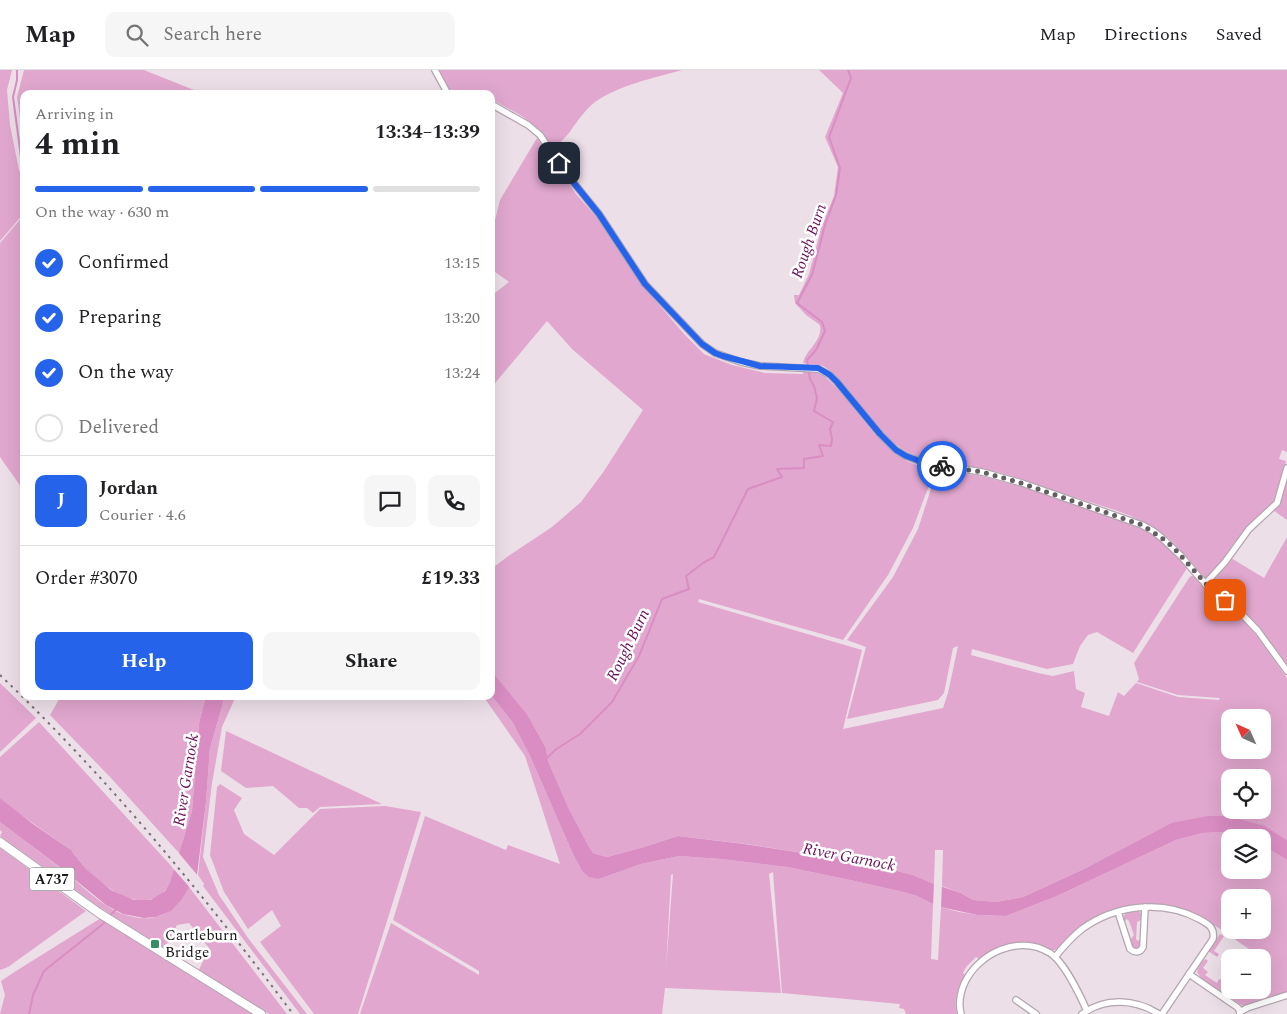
<!DOCTYPE html>
<html lang="en">
<head>
<meta charset="utf-8">
<style>
  body { margin:0; font-family:Spectral,serif; background:#f6f6f6; color:#202124; height:100vh; display:flex; flex-direction:column; font-size:19px; white-space:nowrap }
  * { box-sizing:border-box; margin:0 }
  p { font-size:16px; color:#757577 }
  .icon { flex:none; width:28px; height:28px; fill:none; stroke:currentColor; stroke-width:2; stroke-linecap:round; stroke-linejoin:round }
  .map { position:relative; flex:1; overflow:hidden }
  .details { position:absolute; left:20px; top:20px; width:475px; height:610px; display:flex; flex-direction:column; background:#fff; border-radius:10px; box-shadow:0 5px 20px #0002 }
  .details>* { flex:none }
  .needle { width:32px; rotate:315deg }
  .controls { position:absolute; left:1221px; top:639px; display:grid; gap:10px }
  .controls a { display:grid; place-items:center; width:50px; height:50px; border-radius:10px; background:#fff; box-shadow:0 5px 20px #0002; font-size:25px }
  .pin { position:absolute; display:grid; place-items:center; width:42px; height:42px; color:#fff; margin:-21px; border-radius:10px; box-shadow:0 2px 8px #0006 }
  .courier { position:absolute; display:grid; place-items:center; width:50px; height:50px; margin:-25px; border:4px solid #2563eb; border-radius:50%; background:#fff; color:#222; box-shadow:0 1px 6px #0007 }
  .head em { font-style:normal; font-weight:700 }
  .head div { display:flex; flex-direction:column-reverse }
  .head { display:flex; align-items:center; justify-content:space-between; height:85px; padding:0 15px }
  h1 { font-size:32px; font-weight:700; line-height:38px }
  .bar { display:grid; grid-template-columns:repeat(4,1fr); gap:8px 5px; align-content:center; height:60px; padding:0 15px }
  .bar i { height:6px; border-radius:4px; background:#e0e0e0 }
  .bar .active { background:#2563eb }
  .bar p { grid-column:span 4 }
  .line { display:flex; align-items:center; gap:12px; padding:0 15px; border-top:1px solid #e0e0e0 }
  .line div { flex:1 }
  .round { display:grid; place-items:center; flex:none; width:52px; height:52px; border-radius:10px; background:#f6f6f6 }
  ol { padding:0 15px; list-style:none }
  li { display:flex; align-items:center; gap:15px; height:55px }
  li p { margin-inline-start:auto }
  li .icon { padding:5px; border-radius:50%; background:#2563eb; color:#fff; stroke-width:4 }
  li:last-child { color:#757577 }
  li i { width:28px; height:28px; border:2px solid #e0e0e0; border-radius:50% }
  .button { display:flex; gap:10px; margin-top:auto; padding:10px 15px }
  .button a { flex:1; height:58px; border-radius:10px; background:#2563eb; color:#fff; font-size:20px; font-weight:700; line-height:58px; text-align:center }
  .button a+a { background:#f6f6f6; color:#202124 }
  header { display:flex; align-items:center; gap:30px; box-sizing:border-box; height:70px; padding:0 25px; background:#fff; border-bottom:1px solid #e0e0e0 }
  header strong { font-size:24px }
  nav { display:flex; gap:28px; margin-inline-start:auto; font-size:18px }
  .search { width:350px; height:45px; background:#f6f6f6; display:flex; align-items:center; gap:12px; box-sizing:border-box; padding:0 18px; border-radius:10px; color:#757577; font-size:19px }
  .map>svg:first-child { display:block }
  .green { fill:#e1a7ce; fill-rule:evenodd }
  .water { fill:#da8dc3 }
  .pier { fill:#eddfe8 }
  .lines { fill:none; stroke-linecap:round; stroke-linejoin:round }
  .stream { stroke:#da8dc3; stroke-width:2 }
  .minor-casing { stroke:#b3a6ae; stroke-width:8 }
  .highway-casing { stroke:#b3a6ae; stroke-width:10 }
  .minor { stroke:#fff; stroke-width:5.5 }
  .highway { stroke:#fff; stroke-width:8 }
  .rail { stroke:#776f75; stroke-width:2; stroke-dasharray:2.5 5; stroke-linecap:butt }
  .done { stroke:#645d62; stroke-width:5; stroke-dasharray:0 9 }
  .route { stroke:#2563eb; stroke-width:6 }
  .poi-dot { fill:#368e63; stroke:#fff; stroke-width:2 }
  .labels { text-anchor:middle; dominant-baseline:central; stroke-width:5; stroke-linejoin:round; paint-order:stroke }
  .shield { fill:#fff; stroke:#5f5d5f; stroke-width:1 }
  .shield-label { font-size:14px; font-weight:bold; fill:#1b171a }
  .poi-label { font-size:15px; fill:#1b171a; stroke:#fff; text-anchor:start }
  .water-label { font-size:16px; font-style:italic; fill:#6c1058; stroke:#fff }
</style>
</head>
<body>
<header>
<strong>Map</strong>
<div class="search"><svg class="icon" aria-label="search" viewBox="0 0 24 24"><circle cx="10" cy="10" r="6"/><path d="M15 15l6 6"/></svg>Search here</div>
<nav><a>Map</a><a>Directions</a><a>Saved</a></nav>
</header>
<div class="map">
<svg width="1287" height="944" viewBox="0 0 1287 944">
  <rect width="100%" height="100%" fill="#eddfe8"/>
  <g class="green">
    <polygon points="0,0 12,0 7,20 10,55 19,100 24,109 24,143 0,171"/>
    <polygon points="24,0 144,0 204,24 24,24 24,75 17,27"/>
    <path d="M439,0H682C654,8 619,15 595,32C591,35 587,39 584,43C575,52 565,74 552,76L539,59L522,46L491,29V24L475,23L455,24L449,20Z"/>
    <path d="M819,0H1287V382L1282,380L1279,389L1286,391L1283,405L1273,432L1269,438L1254,451L1234,473L1222,492L1207,509L1205,508C1192,493 1179,476 1163,464C1135,443 1094,434 1061,423C1037,415 1013,405 988,400C964,394 937,395 914,385C880,371 856,328 832,302L823,296L803,293C806,279 823,271 820,255L806,245L795,233L794,225H799L809,204L822,155L834,126L838,97L825,67L843,23Z"/>
    <path d="M537,68L576,124L598,149L642,215L685,265L704,284L732,295L765,303L803,304V300L819,301L839,320L874,363L895,384L907,391L934,402L913,458L888,505L843,570L699,529L698,532L862,580L843,659L943,638L948,623L958,576L953,578L944,623L938,630L847,649L866,577L847,570L893,507L918,459L937,400L981,406L1027,418L1141,458C1160,469 1174,481 1187,498L1133,583L1097,562L1088,565L1080,576L1073,594L1047,599L972,579L971,585L1038,603L1053,606L1074,601L1076,619L1085,623L1081,637L1109,646L1118,622L1124,626L1136,613L1178,627L1219,630L1220,628L1178,625L1137,612L1139,609L1134,593L1189,508L1191,506H1193L1206,520L1236,542L1254,562L1287,608V770L1265,756L1171,753L1084,799L1023,827L996,832L973,830L961,823L942,816L943,780H935L934,814L913,805L861,792L746,774L678,766L644,777L607,787L593,783L589,777L569,739L548,691L546,678L527,644L491,600V499L507,487L552,457L581,432L604,401L643,340L572,279L547,251L491,318V226L509,212L491,199V166L500,130ZM1230,648H1262V680H1230ZM1230,708H1262V740H1230Z"/>
    <polygon points="24,145 24,421 0,387 0,173"/>
    <polygon points="1287,405 1287,450 1273,440 1279,435"/>
    <polygon points="1287,467 1287,596 1260,559 1239,537 1211,515 1231,488 1264,508"/>
    <polygon points="0,613 36,648 0,682"/>
    <path d="M491,625L513,653L530,686L572,782L582,801L599,809L641,794L679,786L721,789L787,797L850,810L903,822L917,826L933,834L931,889L938,890L941,837L959,842L977,845L1006,846L1057,826L1176,770L1203,763L1227,762L1248,767L1230,768V800H1262L1263,775L1287,790V922L1243,936L1201,908L1197,902C1198,898 1201,891 1206,889L1208,891L1203,898L1208,902L1205,905L1217,913L1219,909L1226,911L1230,904V920H1262V888L1243,887L1249,879C1207,850 1184,829 1130,837C1118,838 1104,842 1094,849C1080,858 1069,871 1055,880C1048,881 1043,877 1036,875C1012,869 999,877 979,889L976,887L966,897L963,903L965,905C958,918 953,929 957,944H906L904,939L899,938L900,934L782,923L773,802L769,804L781,923L665,918L662,944H360L391,853L479,905V901L393,850L425,746L506,780L508,775L560,794L525,686L483,626H491ZM673,804L666,899L671,805ZM1230,828H1262V860H1230Z"/>
    <polygon points="61,626 206,626 199,653 192,741 179,783 111,708 50,645"/>
    <polygon points="225,626 236,626 222,657 212,713 203,787 219,825 248,868 307,944 300,944 203,816 204,814 198,805 206,732 210,678"/>
    <path d="M39,652L174,799C172,807 170,814 165,820C144,847 103,816 86,799C80,792 76,784 68,778C57,770 45,762 34,754C22,746 11,737 0,728V687Z"/>
    <polygon points="226,661 382,734 320,737 313,743 307,738 299,738 273,716 246,718 221,701"/>
    <polygon points="220,714 242,728 234,740 244,764 274,785 320,739 385,736 421,742 358,944 314,944 260,872 281,856 272,840 248,859 224,822 210,785 217,717"/>
    <path d="M0,752C21,768 43,784 64,801C81,815 101,835 122,844C132,847 146,850 156,847C172,843 180,830 189,817L287,944H269L198,902L209,878L189,853L177,855L164,879L99,837L0,766L2,762L0,760Z"/>
    <polygon points="0,778 86,841 8,897 0,900"/>
    <path d="M1137,840L1142,844L1143,849L1137,852L1136,869L1138,871L1141,869C1140,874 1141,878 1135,879L1132,876L1130,870L1134,865L1129,851L1127,849L1124,852L1123,848L1126,842Z"/>
    <polygon points="101,848 256,944 0,944 5,925 1,911 16,901"/>
    <polygon points="1220,864 1224,866 1214,881 1219,884 1217,887 1208,881"/>
  </g>
  <g class="water">
    <polygon points="491,600 527,644 546,678 548,691 569,739 589,777 593,783 607,787 644,777 678,766 744,774 862,792 913,805 934,814 961,823 973,830 996,832 1023,827 1084,799 1171,753 1208,746 1226,746 1265,756 1287,770 1287,790 1263,775 1262,768 1248,767 1227,762 1203,763 1176,770 1057,826 1006,846 977,845 941,837 933,834 917,826 903,822 850,810 787,797 721,789 679,786 641,794 599,809 589,807 582,801 572,782 530,686 513,653 491,625"/>
    <polygon points="206,626 225,626 210,678 206,732 197,805 181,830 171,841 156,847 144,848 123,844 106,835 57,795 0,752 0,728 33,754 71,780 86,799 111,820 134,830 151,830 165,821 170,812 192,741 199,653"/>
  </g>
  <g class="pier">
    <polygon points="177,781 199,807 191,819 172,797"/>
    <polygon points="934,812 942,814 941,839 933,837"/>
  </g>
  <g class="lines">
    <g class="stream">
      <polyline points="17,0 17,10 13,27 21,87 24,95"/>
      <polyline points="547,688 555,680 580,664 612,632 639,586 662,529 689,519 686,506 703,493 714,487 748,419 782,407 777,399 804,398 804,389 823,386 819,375 831,376 832,369 830,359 833,352 814,341 817,328 814,316 810,309 807,290 816,280 825,261 822,252 797,233 812,205 825,155 836,125 840,98 829,67 851,8 848,0"/>
      <polyline points="110,846 117,838"/>
      <polyline points="29,944 33,925 44,901 103,854 107,849"/>
    </g>
    <g class="minor-casing">
      <g id="minor">
        <polyline points="435,0 448,24"/>
        <polyline points="491,34 528,55 540,65 565,102 599,144 645,214 702,274 715,283 741,292 760,296 818,299 830,305 837,312 880,364 896,380 906,386 925,393 982,402 1022,413 1125,449 1142,455 1153,461 1162,468 1181,486 1199,507 1212,520 1238,540 1258,561 1287,601"/>
        <polyline points="1205,514 1225,492 1249,459 1277,433 1287,398"/>
        <path d="M1118,842L1130,879C1135,883 1140,883 1143,877L1145,837"/>
        <path d="M1055,887C1063,877 1072,867 1082,859C1115,835 1162,829 1199,849C1208,854 1215,857 1213,869L1162,944"/>
        <polyline points="1189,904 1237,937 1239,939 1240,944"/>
        <polyline points="1016,930 1036,944"/>
        <polyline points="1240,942 1247,938 1287,925"/>
        <path d="M961,944C958,933 960,924 964,914C978,883 1019,864 1050,883C1064,892 1080,925 1087,941"/>
        <path d="M1082,944C1106,927 1135,929 1159,944"/>
      </g>
    </g>
    <g class="highway-casing">
      <polyline id="highway" points="0,772 99,843 261,944"/>
    </g>
    <use href="#minor" class="minor"/>
    <use href="#highway" class="highway"/>
    <path class="rail" d="M0,605C108,708 203,824 293,944"/>
  </g>
  <g class="lines">
    <polyline class="done" points="942,396 982,402 1018,412 1142,455 1162,468 1173,477 1206,514 1225,530"/>
    <polyline class="route" points="559,93 565,102 599,144 645,214 702,274 715,283 723,286 760,296 818,298 830,305 837,312 880,364 896,380 906,386 925,393 942,396"/>
  </g>
  <rect class="poi-dot" x="150" y="869" width="10" height="10" rx="2.5"/>
  <g class="labels">
    <rect class="shield" x="29.5" y="797.5" width="45" height="23" rx="4"/>
    <g class="shield-label">
      <text x="52" y="809">A737</text>
    </g>
    <g class="poi-label">
      <text x="165" y="865">Cartleburn<tspan x="165" dy="17">Bridge</tspan></text>
    </g>
    <g class="water-label">
      <text transform="translate(809 171) rotate(-71)">Rough Burn</text>
      <text transform="translate(628 575) rotate(-64)">Rough Burn</text>
      <text transform="translate(186 710) rotate(-81)">River Garnock</text>
      <text transform="translate(849 787) rotate(11)">River Garnock</text>
    </g>
  </g>
</svg>
<div class="controls">
<a><svg class="needle" viewBox="-14 -14 28 28"><path d="M0-13l5 13h-10z" fill="#e53935"/><path d="M0 13l5-13h-10z" fill="#757577"/></svg></a>
<a><svg class="icon" aria-label="locate" viewBox="0 0 24 24"><circle cx="12" cy="12" r="6"/><path d="M12 2v4M12 18v4M2 12h4M18 12h4"/></svg></a>
<a><svg class="icon" aria-label="layers" viewBox="0 0 24 24"><path d="M12 4l9 5-9 5-9-5zM3 14l9 5 9-5"/></svg></a>
<a>+</a>
<a>−</a>
</div>
<div class="pin" style="left:1225px;top:530px;background:#ea580c"><svg class="icon" aria-label="bag" viewBox="0 0 24 24"><path d="M5 8h14l-1 12H6zM9 8a3 3 0 0 1 6 0"/></svg></div>
<div class="pin" style="left:559px;top:93px;background:#1f2937"><svg class="icon" aria-label="home" viewBox="0 0 24 24"><path d="M3 11l9-7 9 7M6 9v11h12V9"/></svg></div>
<div class="courier" style="left:942px;top:396px"><svg class="icon" aria-label="bike" viewBox="0 0 24 24"><circle cx="6" cy="16" r="4"/><circle cx="18" cy="16" r="4"/><path d="M6 16l4-8h5l3 8M10 8l3 8H6M13 5h3"/></svg></div>
<section class="details">
<div class="head"><div><h1>4 min</h1><p>Arriving in</p></div><em>13:34–13:39</em></div>
<div class="bar"><i class="active"></i><i class="active"></i><i class="active"></i><i></i><p>On the way · 630 m</p></div>
<ol>
<li><svg class="icon" aria-label="check" viewBox="0 0 24 24"><path d="M5 12l5 5 9-10"/></svg>Confirmed<p>13:15</p></li>
<li><svg class="icon" aria-label="check" viewBox="0 0 24 24"><path d="M5 12l5 5 9-10"/></svg>Preparing<p>13:20</p></li>
<li><svg class="icon" aria-label="check" viewBox="0 0 24 24"><path d="M5 12l5 5 9-10"/></svg>On the way<p>13:24</p></li>
<li><i></i>Delivered</li>
</ol>
<div class="line" style="height:90px"><b class="round" style="background:#2563eb;color:#fff">J</b><div><b>Jordan</b><p>Courier · 4.6</p></div><a class="round"><svg class="icon" aria-label="chat" viewBox="0 0 24 24"><path d="M4 5h16v11H9l-5 4z"/></svg></a><a class="round"><svg class="icon" aria-label="phone" viewBox="0 0 24 24"><path d="M5 4h4l2 5-3 2q2 4 5 5l2-3 5 2v4C11 20 4 13 5 4z"/></svg></a></div>
<div class="line" style="height:65px"><div>Order #3070</div><b>£19.33</b></div>
<div class="button"><a>Help</a><a>Share</a></div>
</section>
</div>
</body>
</html>
